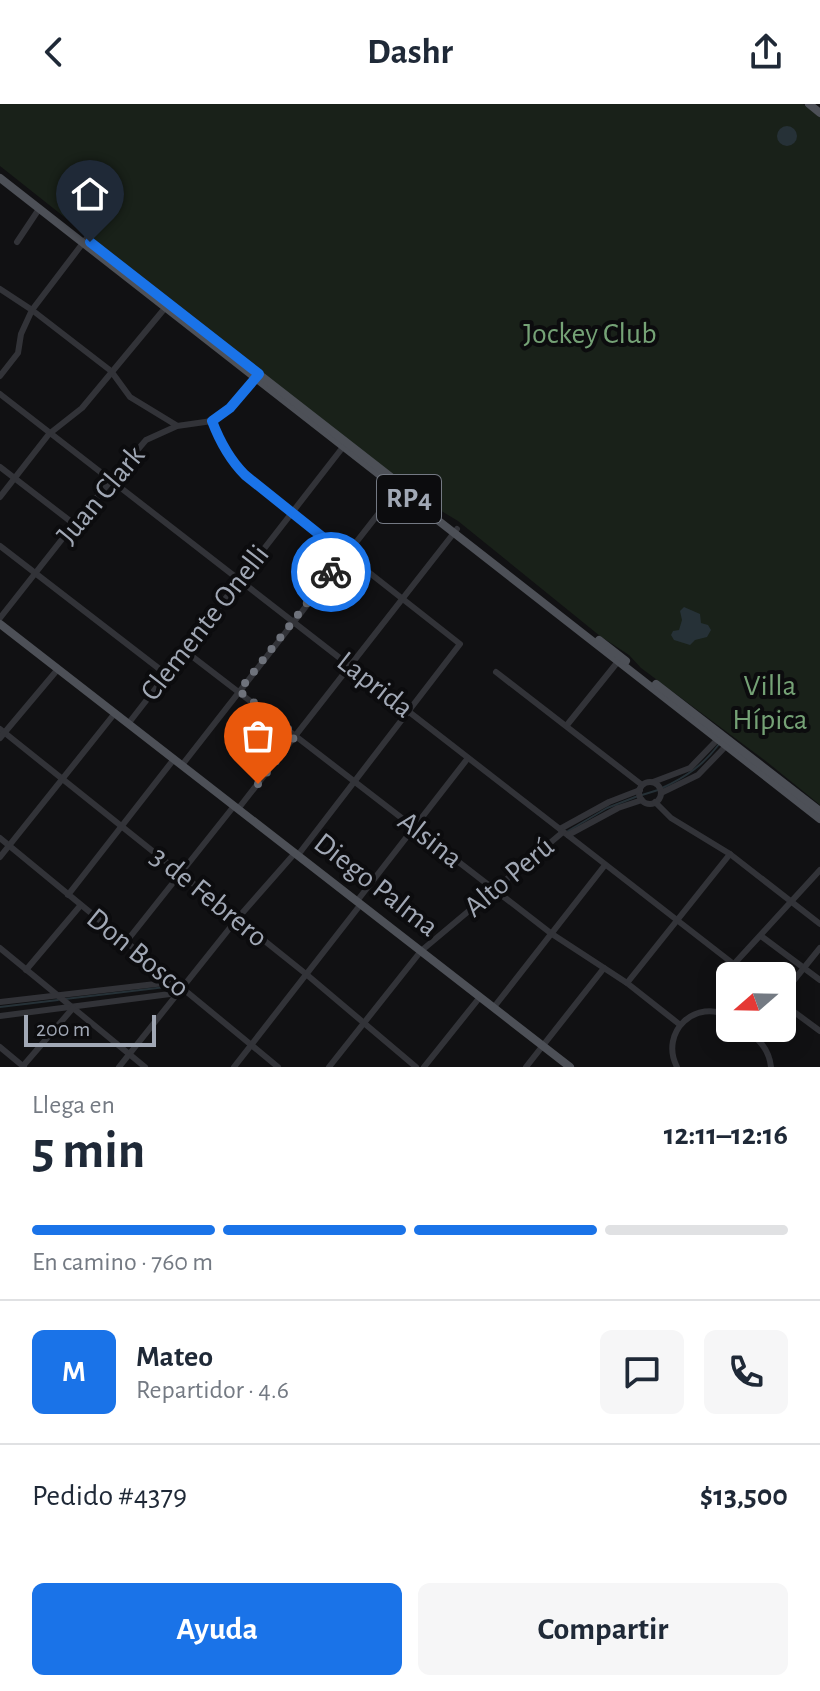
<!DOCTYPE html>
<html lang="es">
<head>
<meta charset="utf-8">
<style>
  body { margin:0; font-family:"Alegreya Sans",sans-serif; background:#f6f6f7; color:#1f2937; height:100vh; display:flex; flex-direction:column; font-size:30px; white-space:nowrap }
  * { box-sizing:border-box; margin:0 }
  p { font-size:26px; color:#747a83 }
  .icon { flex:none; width:44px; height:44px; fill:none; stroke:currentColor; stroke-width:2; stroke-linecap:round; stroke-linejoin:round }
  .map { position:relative; height:963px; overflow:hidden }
  .panel { display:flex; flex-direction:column; background:#fff; flex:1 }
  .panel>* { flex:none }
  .needle { width:52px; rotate:250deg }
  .buttons { position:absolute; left:716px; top:858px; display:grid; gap:16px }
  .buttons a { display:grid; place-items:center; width:80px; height:80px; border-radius:12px; background:#fff; box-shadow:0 4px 20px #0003; font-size:40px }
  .scale { position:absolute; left:24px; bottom:20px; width:132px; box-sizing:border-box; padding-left:8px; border:4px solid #a1a8b5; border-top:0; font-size:22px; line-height:28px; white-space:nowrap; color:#a1a8b5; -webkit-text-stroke:6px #0c0c0e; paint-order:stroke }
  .pin { position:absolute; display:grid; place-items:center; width:68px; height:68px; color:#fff; margin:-82px -34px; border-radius:50% 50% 50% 0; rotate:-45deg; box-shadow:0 0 8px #0007 }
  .pin .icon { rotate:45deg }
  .courier { position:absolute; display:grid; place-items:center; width:80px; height:80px; margin:-40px; border:6px solid #1a73e8; border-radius:50%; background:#fff; color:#222; box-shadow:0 2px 10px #0007 }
  .summary em { font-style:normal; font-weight:600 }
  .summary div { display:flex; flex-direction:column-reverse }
  .summary { display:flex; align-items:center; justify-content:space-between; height:136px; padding:0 32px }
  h1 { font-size:52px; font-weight:600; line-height:60px }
  .bar { display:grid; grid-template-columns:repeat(4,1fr); gap:12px 8px; align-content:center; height:96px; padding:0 32px }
  .bar i { height:10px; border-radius:6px; background:#e0e1e3 }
  .bar .on { background:#1a73e8 }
  .bar p { grid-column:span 4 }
  .line { display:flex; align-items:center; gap:20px; padding:0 32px; border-top:2px solid #e0e1e3 }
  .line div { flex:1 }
  .round { display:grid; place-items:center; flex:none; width:84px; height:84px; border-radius:12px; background:#f6f6f7 }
  .button { display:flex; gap:16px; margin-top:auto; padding:16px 32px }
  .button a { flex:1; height:92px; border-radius:12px; background:#1a73e8; color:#fff; font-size:32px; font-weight:600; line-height:92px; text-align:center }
  .button a+a { background:#f6f6f7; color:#1f2937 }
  header { display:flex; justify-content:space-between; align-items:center; height:104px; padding:0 32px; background:#fff; font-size:36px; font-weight:600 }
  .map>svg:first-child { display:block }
  .green { fill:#192119 }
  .water { fill:#263137 }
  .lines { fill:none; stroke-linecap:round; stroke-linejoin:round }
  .stream { stroke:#263137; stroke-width:2 }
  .minor { stroke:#323338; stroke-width:6 }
  .major { stroke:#4d5057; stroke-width:8 }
  .done { stroke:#6f737c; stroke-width:8; stroke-dasharray:0 14.4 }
  .route { stroke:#1a73e8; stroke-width:10 }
  .labels { text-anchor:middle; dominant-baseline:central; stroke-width:8; stroke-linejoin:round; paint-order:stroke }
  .shield { fill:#0c0c0e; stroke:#747983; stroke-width:2 }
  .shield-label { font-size:28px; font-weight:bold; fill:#a1a8b5 }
  .park-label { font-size:30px; fill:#75a276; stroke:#0c0c0e }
  .street-label { font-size:30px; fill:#a1a8b5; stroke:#0c0c0e }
</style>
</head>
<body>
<header><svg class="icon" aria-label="back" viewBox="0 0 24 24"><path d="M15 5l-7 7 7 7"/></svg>Dashr<svg class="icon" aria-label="share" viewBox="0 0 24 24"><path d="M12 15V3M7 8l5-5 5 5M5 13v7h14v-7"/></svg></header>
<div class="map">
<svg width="820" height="963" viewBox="0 0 820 963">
  <rect width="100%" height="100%" fill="#111113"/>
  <polygon class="green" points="0,0 803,0 820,13 820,701 767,658 641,564 629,551 600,532 458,417 433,402 430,403 0,62"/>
  <g class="water">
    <circle cx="787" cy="32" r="10"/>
    <polygon points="684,503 700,510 701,519 708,521 711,526 707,533 695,536 690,541 674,536 671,531 673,527 679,526 682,516 680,507"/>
  </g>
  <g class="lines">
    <g class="stream">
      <path d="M662,684C688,672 703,661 720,639"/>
      <polyline points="642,691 658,686"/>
      <polyline points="568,727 607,704 638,692"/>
      <polyline points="65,895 174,882"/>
      <polyline points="0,903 58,896"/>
    </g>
    <g class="minor">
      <polyline points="17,138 39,105"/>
      <polyline points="0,185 32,206 111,267 130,293 176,321"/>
      <polyline points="0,272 18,249 21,230 32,206 86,135"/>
      <polyline points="0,290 749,872"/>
      <polyline points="212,317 225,347 245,371 460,540 298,751"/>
      <polyline points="0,363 74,420"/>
      <polyline points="0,393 49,330 82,304 165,204"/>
      <polyline points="0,442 166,570"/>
      <polyline points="0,514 74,420 146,336 177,322 212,317 230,304 257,272"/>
      <polyline points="184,546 552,830 627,879 679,920"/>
      <polyline points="496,568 642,681"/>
      <polyline points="128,620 343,343"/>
      <polyline points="567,621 620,555"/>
      <polyline points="0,625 306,870 416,963"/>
      <polyline points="0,634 58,565"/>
      <polyline points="182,661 397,386"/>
      <polyline points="653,678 690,664 718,635"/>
      <circle cx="650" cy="689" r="11"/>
      <polyline points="661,689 698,671 726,642"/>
      <polyline points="655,698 671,714 730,750 820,820"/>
      <polyline points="238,705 457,425"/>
      <polyline points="560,725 609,698 640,686"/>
      <polyline points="568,731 618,704 642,696"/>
      <polyline points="0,734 278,963"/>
      <polyline points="0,753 115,609"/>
      <polyline points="68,791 174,655"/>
      <polyline points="357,797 468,654"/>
      <polyline points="761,832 820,876"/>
      <polyline points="126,838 234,702"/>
      <polyline points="0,844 145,963"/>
      <polyline points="734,860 820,766"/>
      <polyline points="26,866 80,802"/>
      <polyline points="627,879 730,750"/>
      <polyline points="782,891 820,844"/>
      <polyline points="0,898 173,878"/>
      <polyline points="782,899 820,927"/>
      <polyline points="494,903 605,761"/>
      <polyline points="0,912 170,890 178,886"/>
      <path d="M744,924C759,935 769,945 771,963"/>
      <polyline points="0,943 24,963"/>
      <polyline points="23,962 73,904"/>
      <polyline points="119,963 237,815 295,749"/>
      <polyline points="234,963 361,800"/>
      <polyline points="329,963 421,847 563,728"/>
      <polyline points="424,963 480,893"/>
      <polyline points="526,963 604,864"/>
      <path d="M677,963C659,928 696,893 730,913"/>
    </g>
    <g class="major">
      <polyline points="809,0 820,9"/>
      <polyline points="0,74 820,715"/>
      <polyline points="120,162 428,402"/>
      <polyline points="0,520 570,963"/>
      <polyline points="599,536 626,557"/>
      <polyline points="656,580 820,707"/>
    </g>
  </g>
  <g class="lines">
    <polyline class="done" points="258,680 296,631 239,587 331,468"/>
    <path class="route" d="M90,138L259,270L230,304L212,317C220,338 229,355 245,371L345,451L331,468"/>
  </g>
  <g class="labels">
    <rect class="shield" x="377" y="371" width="64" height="48" rx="6"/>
    <g class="shield-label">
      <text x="409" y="395">RP4</text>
    </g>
    <g class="park-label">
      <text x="590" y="230">Jockey Club</text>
      <text x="770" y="582">Villa<tspan x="770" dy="34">Hípica</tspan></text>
    </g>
    <g class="street-label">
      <text transform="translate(101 391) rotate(-50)">Juan Clark</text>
      <text transform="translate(205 519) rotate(-52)">Clemente Onelli</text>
      <text transform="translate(375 581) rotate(38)">Laprida</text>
      <text transform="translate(430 736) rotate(38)">Alsina</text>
      <text transform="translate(509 773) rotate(-40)">Alto Perú</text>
      <text transform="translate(376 781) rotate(38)">Diego Palma</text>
      <text transform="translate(209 793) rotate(39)">3 de Febrero</text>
      <text transform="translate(138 849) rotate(39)">Don Bosco</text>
    </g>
  </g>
</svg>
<div class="buttons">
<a><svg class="needle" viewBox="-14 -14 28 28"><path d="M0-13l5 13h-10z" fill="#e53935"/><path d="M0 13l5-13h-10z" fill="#747a83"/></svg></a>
</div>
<div class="scale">200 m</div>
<div class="pin" style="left:258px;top:680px;background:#ea580c"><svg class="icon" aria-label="bag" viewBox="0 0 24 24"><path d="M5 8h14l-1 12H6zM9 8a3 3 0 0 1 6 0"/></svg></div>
<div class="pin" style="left:90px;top:138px;background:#1f2937"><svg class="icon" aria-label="home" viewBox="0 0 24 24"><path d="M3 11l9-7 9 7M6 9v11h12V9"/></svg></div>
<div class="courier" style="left:331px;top:468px"><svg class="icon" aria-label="bike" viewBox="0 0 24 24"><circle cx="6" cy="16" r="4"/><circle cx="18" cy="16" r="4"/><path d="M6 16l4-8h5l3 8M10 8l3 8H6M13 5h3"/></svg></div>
</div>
<section class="panel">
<div class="summary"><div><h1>5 min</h1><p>Llega en</p></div><em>12:11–12:16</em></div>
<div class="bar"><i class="on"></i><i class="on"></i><i class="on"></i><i></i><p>En camino · 760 m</p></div>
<div class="line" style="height:144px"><b class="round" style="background:#1a73e8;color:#fff">M</b><div><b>Mateo</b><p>Repartidor · 4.6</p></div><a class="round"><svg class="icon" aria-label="chat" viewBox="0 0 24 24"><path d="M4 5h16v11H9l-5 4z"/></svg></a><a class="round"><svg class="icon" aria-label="phone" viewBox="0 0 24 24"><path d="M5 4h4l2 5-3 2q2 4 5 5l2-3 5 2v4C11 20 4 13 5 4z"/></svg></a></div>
<div class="line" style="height:104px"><div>Pedido #4379</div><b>$13,500</b></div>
<div class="button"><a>Ayuda</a><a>Compartir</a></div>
</section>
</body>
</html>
